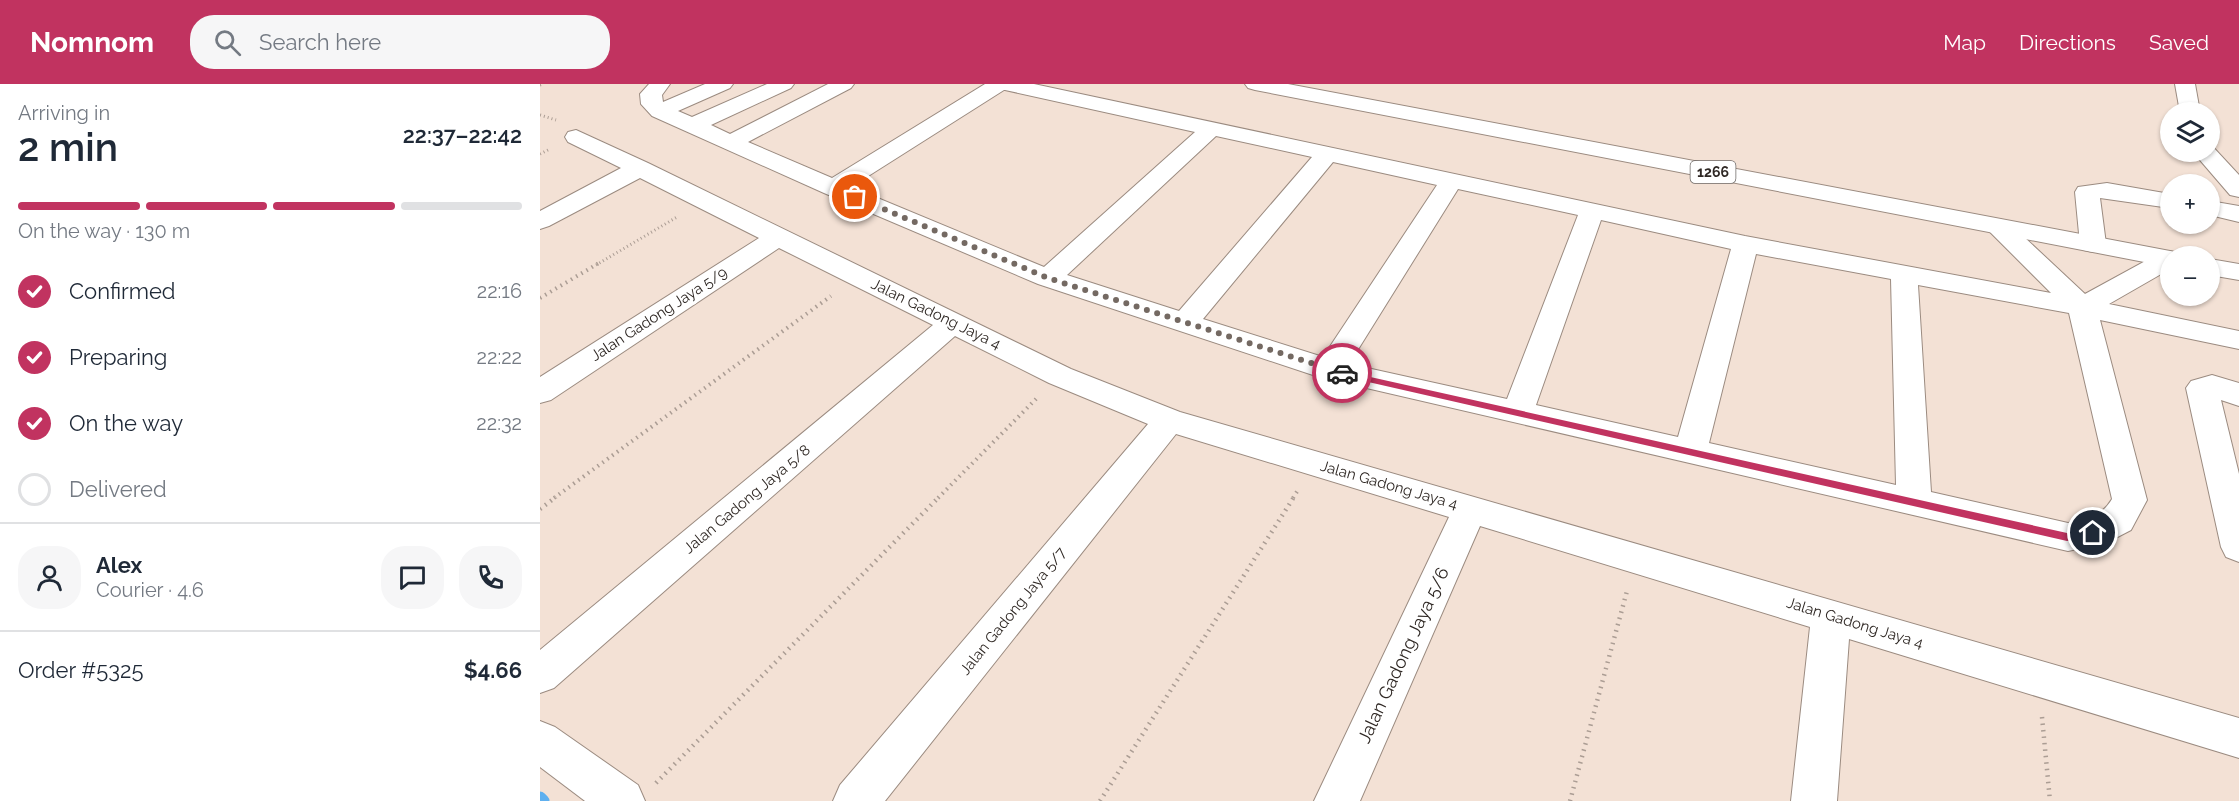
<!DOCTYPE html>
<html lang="en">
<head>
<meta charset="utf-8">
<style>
  body { margin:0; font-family:Raleway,sans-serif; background:#f6f6f7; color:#1f2937; height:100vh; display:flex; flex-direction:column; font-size:22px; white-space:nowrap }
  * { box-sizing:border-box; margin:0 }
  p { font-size:20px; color:#747a83 }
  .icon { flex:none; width:33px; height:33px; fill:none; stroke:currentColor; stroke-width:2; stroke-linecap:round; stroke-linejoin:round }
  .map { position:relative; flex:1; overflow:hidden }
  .sheet { display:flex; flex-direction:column; background:#fff; width:540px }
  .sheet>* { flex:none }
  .fabs { position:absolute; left:1620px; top:18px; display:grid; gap:12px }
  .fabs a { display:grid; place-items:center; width:60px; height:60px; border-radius:50%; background:#fff; box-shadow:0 2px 4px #0004; font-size:30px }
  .pin { position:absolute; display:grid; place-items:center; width:51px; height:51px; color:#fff; margin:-26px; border:3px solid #fff; border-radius:50%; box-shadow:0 2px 6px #0007 }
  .courier { position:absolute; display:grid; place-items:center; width:60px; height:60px; margin:-30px; border:4px solid #c13360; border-radius:50%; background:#fff; color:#222; box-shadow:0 2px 8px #0007 }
  .summary em { font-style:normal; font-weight:600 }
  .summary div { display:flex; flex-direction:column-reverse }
  .summary { display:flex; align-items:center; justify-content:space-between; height:102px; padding:0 18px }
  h1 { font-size:39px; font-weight:600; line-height:45px }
  .bar { display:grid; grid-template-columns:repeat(4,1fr); gap:9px 6px; align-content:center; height:72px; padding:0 18px }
  .bar i { height:8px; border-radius:4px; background:#e0e1e3 }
  .bar .current { background:#c13360 }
  .bar p { grid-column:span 4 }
  .line { display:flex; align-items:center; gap:15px; padding:0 18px; border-top:2px solid #e0e1e3 }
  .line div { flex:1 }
  .round { display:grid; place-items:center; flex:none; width:63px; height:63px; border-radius:24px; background:#f6f6f7 }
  ol { padding:0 18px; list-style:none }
  li { display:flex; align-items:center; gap:18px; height:66px }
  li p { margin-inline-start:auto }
  li .icon { padding:6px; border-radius:50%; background:#c13360; color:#fff; stroke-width:4 }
  li:last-child { color:#747a83 }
  li i { width:33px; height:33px; border:3px solid #e0e1e3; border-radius:50% }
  header { display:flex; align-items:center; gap:36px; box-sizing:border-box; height:84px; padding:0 30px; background:#c13360; color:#fff }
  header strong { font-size:28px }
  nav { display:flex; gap:33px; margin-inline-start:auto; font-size:21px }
  .search { width:420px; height:54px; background:#f6f6f7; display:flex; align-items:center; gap:15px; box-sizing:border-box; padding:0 21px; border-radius:24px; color:#747a83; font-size:22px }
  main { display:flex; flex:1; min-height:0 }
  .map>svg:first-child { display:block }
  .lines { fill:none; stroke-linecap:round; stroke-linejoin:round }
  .stream { stroke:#5fb0ef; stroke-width:13 }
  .minor-casing { stroke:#9b8b80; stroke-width:2 }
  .major-casing { stroke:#9b8b80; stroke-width:2 }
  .path-far2 { stroke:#ab9d94; stroke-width:3; stroke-dasharray:1 3; stroke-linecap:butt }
  .path-far1 { stroke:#ab9d94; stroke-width:4; stroke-dasharray:1.5 4.5; stroke-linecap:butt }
  .path { stroke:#ab9d94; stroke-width:4.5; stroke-dasharray:1.5 5; stroke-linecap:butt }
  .minor { fill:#fff; fill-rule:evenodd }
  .major { fill:#fff; fill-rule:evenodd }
  .route { fill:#c13360 }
  .done { stroke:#746962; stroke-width:6; stroke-dasharray:0 10.8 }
  .labels { text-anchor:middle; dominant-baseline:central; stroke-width:6; stroke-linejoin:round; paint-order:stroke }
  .shield { fill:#fff; stroke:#6d6866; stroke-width:1.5 }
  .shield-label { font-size:14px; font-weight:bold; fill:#2f2824 }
  .street-label { font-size:15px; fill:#2f2824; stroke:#fff }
  .near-street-label { font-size:18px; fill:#2f2824; stroke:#fff }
</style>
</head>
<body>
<header>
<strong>Nomnom</strong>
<div class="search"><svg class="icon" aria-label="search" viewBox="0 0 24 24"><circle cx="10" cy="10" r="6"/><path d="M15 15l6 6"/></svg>Search here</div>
<nav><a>Map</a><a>Directions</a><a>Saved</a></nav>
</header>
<main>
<section class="sheet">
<div class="summary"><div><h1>2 min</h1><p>Arriving in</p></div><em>22:37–22:42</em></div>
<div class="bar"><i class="current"></i><i class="current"></i><i class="current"></i><i></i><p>On the way · 130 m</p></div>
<ol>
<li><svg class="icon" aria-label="check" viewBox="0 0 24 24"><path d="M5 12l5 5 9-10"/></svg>Confirmed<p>22:16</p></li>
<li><svg class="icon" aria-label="check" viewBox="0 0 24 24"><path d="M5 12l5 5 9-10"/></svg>Preparing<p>22:22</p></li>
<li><svg class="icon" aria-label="check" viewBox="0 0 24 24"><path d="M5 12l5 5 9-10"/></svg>On the way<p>22:32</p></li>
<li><i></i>Delivered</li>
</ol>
<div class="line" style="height:108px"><a class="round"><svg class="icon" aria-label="person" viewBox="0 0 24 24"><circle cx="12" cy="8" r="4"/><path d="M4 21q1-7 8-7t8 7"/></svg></a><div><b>Alex</b><p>Courier · 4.6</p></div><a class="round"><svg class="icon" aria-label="chat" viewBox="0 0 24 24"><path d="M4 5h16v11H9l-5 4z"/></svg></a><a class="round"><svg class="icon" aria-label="phone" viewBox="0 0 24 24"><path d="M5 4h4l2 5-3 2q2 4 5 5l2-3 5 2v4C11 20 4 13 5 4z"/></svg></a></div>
<div class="line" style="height:78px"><div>Order #5325</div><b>$4.66</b></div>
</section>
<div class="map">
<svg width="1699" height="717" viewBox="0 0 1699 717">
  <rect width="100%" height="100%" fill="#f3e1d5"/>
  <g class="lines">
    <polyline class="stream" points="0,714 3,717"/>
    <g class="minor-casing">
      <g id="minor">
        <path d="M109,0H130L122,11L123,18L165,0H193L190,4L138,27L152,33L227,0H254L251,4L171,41L190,50L288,0H314L311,4L208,58L292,94L445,0H494L1205,152L1511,209L1450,148L1446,143L1450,138L1459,135L1468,138L1545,210L1620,169L1629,167L1638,169L1641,172H1630V185L1569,220L1699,247V265L1560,236L1607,416L1591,446L1566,459L1528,467L779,293L498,200L284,109L112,32L101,20L100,10ZM464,6H465L655,48L504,183L311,103ZM676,52L772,73L639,227L527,191ZM793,78L897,101L783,273L663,235ZM918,105L1038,131L967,315L809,280ZM1061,136L1191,165L1138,353L996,321ZM1216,170L1351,195L1356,401L1169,359ZM1378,201L1529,229L1572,415C1562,432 1547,436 1528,439L1391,408Z"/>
        <polygon points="1635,0 1655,0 1660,28 1640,28"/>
        <polygon points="36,46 108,79 531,285 640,328 1699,634 1699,674 1309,555 1297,717 1251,717 1270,543 940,442 820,717 774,717 909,433 636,350 345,717 293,717 300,701 608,340 509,299 415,252 14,604 0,609 0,566 393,241 239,164 11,316 0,319 0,293 219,154 100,94 9,142 0,145 0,127 81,84 28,58 25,53 28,48"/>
        <polygon points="1670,62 1673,63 1699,91 1699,113 1690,111 1653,68 1670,68"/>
        <polygon points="1567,99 1630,110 1630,124 1560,114 1566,160 1562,166 1553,168 1544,166 1540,160 1535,108 1538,103"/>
        <polygon points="1670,117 1699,122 1699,138 1670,131"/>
        <polygon points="1672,291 1699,299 1699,322 1681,316 1699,390 1699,478 1686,473 1681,463 1646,304 1651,297"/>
        <polygon points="0,637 15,643 98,701 105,717 45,717 0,683"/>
      </g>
    </g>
    <g class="major-casing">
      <g id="major">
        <polygon points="705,0 748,0 1630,167 1639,169 1642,172 1630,172 1630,183 715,6 708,4"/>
        <polygon points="1670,175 1699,180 1699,196 1670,191"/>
      </g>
    </g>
    <g class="path-far2">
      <polyline points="0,1 3,0"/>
      <polyline points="0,31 16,36"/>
      <polyline points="0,70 10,65"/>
      <polyline points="56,181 137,133"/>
    </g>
    <g class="path-far1">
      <polyline points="0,214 59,179"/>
      <polyline points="14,414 291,212"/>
      <polyline points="398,414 497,314"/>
      <polyline points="753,414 758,406"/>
    </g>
    <g class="path">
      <polyline points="0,425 16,413"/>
      <polyline points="1502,633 1510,717"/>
      <polyline points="116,699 399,413"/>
      <polyline points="560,717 754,413"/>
      <polyline points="1030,717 1087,507"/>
    </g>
    <use href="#minor" class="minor"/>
    <use href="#major" class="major"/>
  </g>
  <polygon class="route" points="799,286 1527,449 1553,444 1558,449 1553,453 1527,457 802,292 799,291"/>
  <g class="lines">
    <polyline class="done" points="315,113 508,194 802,289"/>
  </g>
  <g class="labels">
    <rect class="shield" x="1150.5" y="77" width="45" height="22" rx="4.5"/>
    <g class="shield-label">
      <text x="1173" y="88">1266</text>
    </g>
    <g class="street-label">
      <text transform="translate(119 230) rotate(-33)">Jalan Gadong Jaya 5/9</text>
      <text transform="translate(396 230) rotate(26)">Jalan Gadong Jaya 4</text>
      <text transform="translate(849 401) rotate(16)">Jalan Gadong Jaya 4</text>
      <text transform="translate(207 415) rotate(-40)">Jalan Gadong Jaya 5/8</text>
      <text transform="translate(473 527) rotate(-51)">Jalan Gadong Jaya 5/7</text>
      <text transform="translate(1315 539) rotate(17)">Jalan Gadong Jaya 4</text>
    </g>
    <g class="near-street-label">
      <text transform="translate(863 571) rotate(-65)">Jalan Gadong Jaya 5/6</text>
    </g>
  </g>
</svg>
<div class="fabs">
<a><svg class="icon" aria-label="layers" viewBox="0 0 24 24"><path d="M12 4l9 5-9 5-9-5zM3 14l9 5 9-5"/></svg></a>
<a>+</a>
<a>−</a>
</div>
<div class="pin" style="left:315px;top:113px;background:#ea580c"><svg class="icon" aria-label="bag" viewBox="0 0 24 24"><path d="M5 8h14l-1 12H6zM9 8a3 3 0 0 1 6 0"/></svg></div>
<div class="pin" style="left:1553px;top:449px;background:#1f2937"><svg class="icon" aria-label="home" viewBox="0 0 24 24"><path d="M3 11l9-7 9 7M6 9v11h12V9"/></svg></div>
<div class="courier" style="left:802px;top:289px"><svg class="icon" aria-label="car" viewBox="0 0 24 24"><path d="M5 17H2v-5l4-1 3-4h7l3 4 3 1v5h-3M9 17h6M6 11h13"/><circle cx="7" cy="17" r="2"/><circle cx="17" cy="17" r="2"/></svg></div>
</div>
</main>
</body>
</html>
